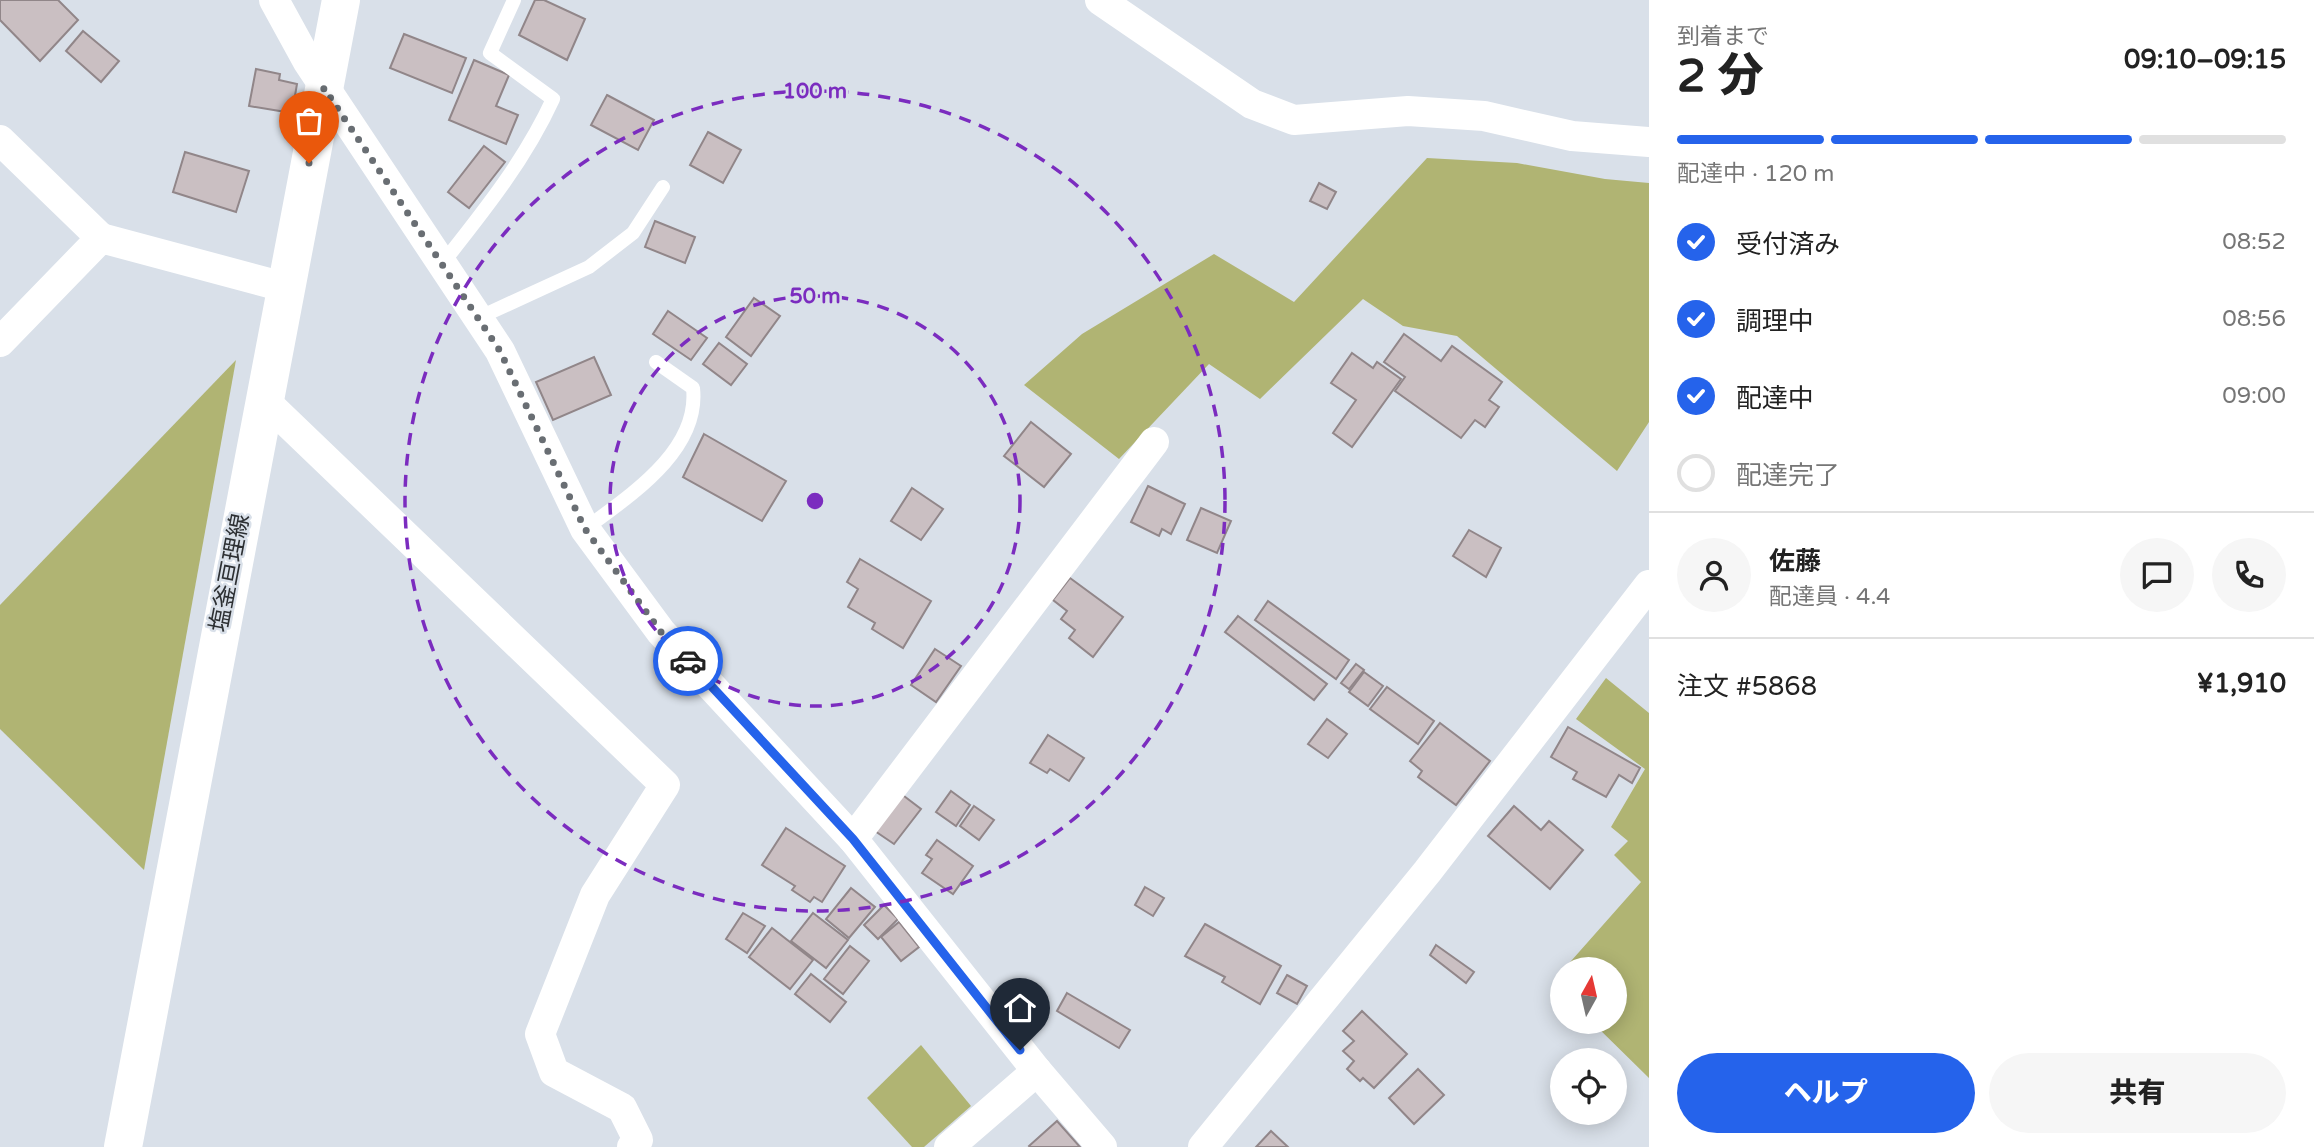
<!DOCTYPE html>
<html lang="ja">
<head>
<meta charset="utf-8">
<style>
  body { margin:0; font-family:"Varela Round","Noto Sans JP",sans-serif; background:#f6f6f6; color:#222; height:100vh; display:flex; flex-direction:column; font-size:26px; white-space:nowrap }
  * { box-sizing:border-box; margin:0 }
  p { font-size:23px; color:#767676 }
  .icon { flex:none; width:38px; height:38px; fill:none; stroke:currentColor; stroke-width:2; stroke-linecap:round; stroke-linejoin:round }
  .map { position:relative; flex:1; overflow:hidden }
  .details { display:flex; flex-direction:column; background:#fff; width:665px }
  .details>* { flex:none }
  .needle { width:46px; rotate:8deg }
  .fabs { position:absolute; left:1550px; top:957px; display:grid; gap:14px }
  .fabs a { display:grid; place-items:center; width:77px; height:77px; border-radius:50%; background:#fff; box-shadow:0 4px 18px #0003; font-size:35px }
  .pin { position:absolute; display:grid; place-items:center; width:60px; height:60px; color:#fff; margin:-72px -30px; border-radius:50% 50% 50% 0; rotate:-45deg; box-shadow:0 0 7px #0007 }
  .pin .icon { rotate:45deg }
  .courier { position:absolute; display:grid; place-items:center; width:70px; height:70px; margin:-35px; border:5px solid #2563eb; border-radius:50%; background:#fff; color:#222; box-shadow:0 2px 9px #0007 }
  .head em { font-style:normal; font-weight:800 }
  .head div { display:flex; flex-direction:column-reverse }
  .head { display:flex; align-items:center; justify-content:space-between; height:119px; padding:0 28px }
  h1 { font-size:46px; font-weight:800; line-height:52px }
  .bar { display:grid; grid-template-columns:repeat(4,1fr); gap:10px 7px; align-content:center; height:84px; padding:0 28px }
  .bar i { height:9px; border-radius:5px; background:#e0e0e0 }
  .bar .on { background:#2563eb }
  .bar p { grid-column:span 4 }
  .line { display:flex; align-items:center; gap:18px; padding:0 28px; border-top:2px solid #e0e0e0 }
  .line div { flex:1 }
  .round { display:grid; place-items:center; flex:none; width:74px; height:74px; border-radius:37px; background:#f6f6f6 }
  ol { padding:0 28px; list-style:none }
  li { display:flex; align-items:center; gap:21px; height:77px }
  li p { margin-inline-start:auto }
  li .icon { padding:7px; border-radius:50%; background:#2563eb; color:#fff; stroke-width:4 }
  li:last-child { color:#767676 }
  li i { width:38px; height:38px; border:4px solid #e0e0e0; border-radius:50% }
  .primary-button { display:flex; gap:14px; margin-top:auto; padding:14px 28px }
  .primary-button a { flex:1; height:80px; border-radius:42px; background:#2563eb; color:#fff; font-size:28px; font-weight:800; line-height:80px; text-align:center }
  .primary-button a+a { background:#f6f6f6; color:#222 }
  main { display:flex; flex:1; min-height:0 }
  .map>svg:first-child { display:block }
  .green { fill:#b0b473 }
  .building { fill:#cabfc2; stroke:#918689; stroke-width:2 }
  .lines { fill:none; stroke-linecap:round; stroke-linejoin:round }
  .lane { stroke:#fff; stroke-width:14 }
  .street { stroke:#fff; stroke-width:30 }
  .primary { stroke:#fff; stroke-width:38 }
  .done { stroke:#696e73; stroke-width:7; stroke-dasharray:0 12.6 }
  .route { stroke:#2563eb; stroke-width:9 }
  .ring { fill:none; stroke:#7b2cbf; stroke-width:3.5; stroke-dasharray:12 9 }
  .labels { text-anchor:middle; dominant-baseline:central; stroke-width:5; stroke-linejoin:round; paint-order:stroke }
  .street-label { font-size:24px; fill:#2d3033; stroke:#d9e0e9 }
  .centre { fill:#7b2cbf; stroke:#d9e0e9; stroke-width:3.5 }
  .ring-label { font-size:21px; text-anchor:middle; font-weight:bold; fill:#7b2cbf; stroke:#d9e0e9; stroke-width:5; stroke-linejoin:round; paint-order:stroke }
</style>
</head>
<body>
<main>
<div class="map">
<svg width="1649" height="1147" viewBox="0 0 1649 1147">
  <rect width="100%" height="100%" fill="#d9e0e9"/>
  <g class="green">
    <polygon points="1427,158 1517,163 1605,179 1649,183 1649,422 1617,471 1457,336 1403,326 1363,299 1260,399 1209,364 1119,459 1024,385 1082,334 1214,254 1294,302"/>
    <polygon points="236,360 144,870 0,729 0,605"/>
    <polygon points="1606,678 1649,713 1649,1078 1592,1022 1615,1022 1615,970 1564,969 1641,882 1614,855 1628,841 1611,827 1645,769 1576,719"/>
    <polygon points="921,1045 971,1106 924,1147 912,1147 867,1098"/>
  </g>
  <g class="building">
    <polygon points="0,0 58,0 78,20 40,61 0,20"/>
    <polygon points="535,0 544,0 585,19 567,60 519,35"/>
    <polygon points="83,31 119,61 101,82 66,51"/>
    <polygon points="404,34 466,58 452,93 390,68"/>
    <polygon points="474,60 509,75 496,106 518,115 506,144 449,120"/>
    <polygon points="256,69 280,74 279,80 297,84 292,113 249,106"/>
    <polygon points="607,95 654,120 638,150 591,125"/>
    <polygon points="708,132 741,150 723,183 690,165"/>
    <polygon points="484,146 505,162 469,208 448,192"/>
    <polygon points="185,152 249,171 236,212 173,192"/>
    <polygon points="1319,183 1336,192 1327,209 1310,201"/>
    <polygon points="655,221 695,237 685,263 645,247"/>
    <polygon points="754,298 780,316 751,356 726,337"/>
    <polygon points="668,311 707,338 691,360 653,334"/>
    <polygon points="1404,334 1441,361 1452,346 1502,382 1489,400 1499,407 1485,427 1475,420 1461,438 1395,391 1405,377 1384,362"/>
    <polygon points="719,343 747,364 731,385 703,364"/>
    <polygon points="1352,353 1373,368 1377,362 1401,379 1352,447 1333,433 1356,400 1331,383"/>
    <polygon points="594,357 611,395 553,420 536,382"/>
    <polygon points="1031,422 1071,454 1044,487 1004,456"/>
    <polygon points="704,434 786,481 762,521 683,477"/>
    <polygon points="1148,486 1185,504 1171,534 1162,529 1159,536 1131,522"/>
    <polygon points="912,488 943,509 921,540 891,521"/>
    <polygon points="1201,508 1231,521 1217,553 1187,540"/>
    <polygon points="1469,530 1501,548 1486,577 1453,556"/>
    <polygon points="860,559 931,601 903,648 872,629 875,623 848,607 858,589 847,582"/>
    <polygon points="1070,578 1123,617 1093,657 1069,638 1075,630 1061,619 1067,611 1053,600"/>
    <polygon points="1268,601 1349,660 1336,679 1255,620"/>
    <polygon points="1238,616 1327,684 1314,700 1225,632"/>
    <polygon points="935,649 961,666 936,702 911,685"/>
    <polygon points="1356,664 1364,670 1349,689 1341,683"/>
    <polygon points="1364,672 1383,686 1368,706 1349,692"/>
    <polygon points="1387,687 1434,721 1418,744 1370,709"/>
    <polygon points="1327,719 1347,734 1328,758 1308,744"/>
    <polygon points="1440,723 1490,761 1456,805 1418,777 1422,771 1410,761"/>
    <polygon points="1568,727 1640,768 1632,783 1619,775 1606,797 1573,779 1577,772 1551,757"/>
    <polygon points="1048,735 1084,758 1069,781 1050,769 1047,773 1030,763"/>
    <polygon points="951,791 970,805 956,826 936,812"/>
    <polygon points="900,793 921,809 894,844 872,829"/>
    <polygon points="974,806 994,820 979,840 960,826"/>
    <polygon points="1514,806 1541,830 1549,821 1583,850 1550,889 1488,836"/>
    <polygon points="786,828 845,866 822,902 814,897 810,902 792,890 795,886 762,865"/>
    <polygon points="937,840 973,866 953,894 922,873 932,859 926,855"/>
    <polygon points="1145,887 1164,898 1153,916 1135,905"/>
    <polygon points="851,888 875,907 849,938 826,919"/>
    <polygon points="884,905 898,919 878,939 864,925"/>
    <polygon points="743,913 765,926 747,953 726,939"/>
    <polygon points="813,913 848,940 826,968 791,941"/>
    <polygon points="899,922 919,947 901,961 881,937"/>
    <polygon points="1205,924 1281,966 1260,1004 1222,982 1225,977 1185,956"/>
    <polygon points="772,928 813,960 790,989 749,957"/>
    <polygon points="1436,945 1474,972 1466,983 1430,955"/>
    <polygon points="850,946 869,961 843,994 824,979"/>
    <polygon points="811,974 846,1002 830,1022 795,994"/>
    <polygon points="1287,975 1307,986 1297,1004 1277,993"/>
    <polygon points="1067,993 1130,1030 1119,1048 1057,1011"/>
    <polygon points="1362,1011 1407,1054 1374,1088 1363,1078 1360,1081 1347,1069 1354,1061 1343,1051 1354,1041 1343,1031"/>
    <polygon points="1418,1069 1444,1095 1414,1124 1389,1098"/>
    <polygon points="1057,1121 1080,1147 1030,1147 1029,1146"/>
    <polygon points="1271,1131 1288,1147 1256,1147"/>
  </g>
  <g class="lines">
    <g class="lane">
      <path d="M442,264C484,211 525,160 553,99L490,53L514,0"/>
      <polyline points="478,318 589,267 633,233 663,187"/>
      <path d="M585,529C629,496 700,451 693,388L656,362"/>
    </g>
    <g class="street">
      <polyline points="274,0 308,62 500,351 585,529 661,632 853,839 1037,1071 1102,1147"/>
      <polyline points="1100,0 1252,104 1294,120 1408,111 1484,116 1572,136 1649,142"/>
      <polyline points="0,140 101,238"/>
      <polyline points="0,342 101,238 284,287"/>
      <polyline points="263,399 665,785 595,895 540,1034 554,1072 622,1108 638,1140 632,1147"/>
      <polyline points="853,839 1154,442"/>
      <polyline points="949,1147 1037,1071"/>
      <polyline points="1203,1147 1427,872 1649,585"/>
    </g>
    <polyline class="primary" points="123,1147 341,0"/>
  </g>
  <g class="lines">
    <polyline class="done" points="309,163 324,88 500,351 585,529 661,632 688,661"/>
    <polyline class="route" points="688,661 853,839 1020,1050"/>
  </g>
  <g class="ring">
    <circle cx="815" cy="501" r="205"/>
    <circle cx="815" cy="501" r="410"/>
  </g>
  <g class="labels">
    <g class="street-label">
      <text transform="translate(230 573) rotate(-79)">塩釜亘理線</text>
    </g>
  </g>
  <circle cx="815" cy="501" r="10" class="centre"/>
  <g class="ring-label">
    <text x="815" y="98">100 m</text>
    <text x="815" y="303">50 m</text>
  </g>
</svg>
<div class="fabs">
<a><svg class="needle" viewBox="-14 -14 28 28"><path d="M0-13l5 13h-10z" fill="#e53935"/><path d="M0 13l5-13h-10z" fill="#767676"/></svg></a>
<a><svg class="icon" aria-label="locate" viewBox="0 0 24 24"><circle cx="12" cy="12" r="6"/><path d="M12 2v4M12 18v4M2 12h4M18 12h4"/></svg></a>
</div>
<div class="pin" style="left:309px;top:163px;background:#ea580c"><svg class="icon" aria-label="bag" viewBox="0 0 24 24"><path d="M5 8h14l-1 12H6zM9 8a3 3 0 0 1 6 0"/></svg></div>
<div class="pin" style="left:1020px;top:1050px;background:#1f2937"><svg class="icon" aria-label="home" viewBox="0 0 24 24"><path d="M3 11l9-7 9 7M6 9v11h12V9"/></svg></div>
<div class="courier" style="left:688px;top:661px"><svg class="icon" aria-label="car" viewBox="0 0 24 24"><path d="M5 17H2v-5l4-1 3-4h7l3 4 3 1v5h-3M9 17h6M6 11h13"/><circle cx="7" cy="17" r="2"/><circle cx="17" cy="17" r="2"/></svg></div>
</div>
<section class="details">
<div class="head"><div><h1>2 分</h1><p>到着まで</p></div><em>09:10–09:15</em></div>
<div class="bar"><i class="on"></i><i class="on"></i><i class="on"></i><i></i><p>配達中 · 120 m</p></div>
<ol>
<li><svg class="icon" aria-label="check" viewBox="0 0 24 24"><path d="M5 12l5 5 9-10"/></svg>受付済み<p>08:52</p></li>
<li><svg class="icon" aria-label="check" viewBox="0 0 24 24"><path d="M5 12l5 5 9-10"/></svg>調理中<p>08:56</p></li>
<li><svg class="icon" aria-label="check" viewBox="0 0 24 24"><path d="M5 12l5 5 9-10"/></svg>配達中<p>09:00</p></li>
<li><i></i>配達完了</li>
</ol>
<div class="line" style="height:126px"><a class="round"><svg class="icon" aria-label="person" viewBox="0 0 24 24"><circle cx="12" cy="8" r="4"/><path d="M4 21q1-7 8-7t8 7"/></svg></a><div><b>佐藤</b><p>配達員 · 4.4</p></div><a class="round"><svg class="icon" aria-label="chat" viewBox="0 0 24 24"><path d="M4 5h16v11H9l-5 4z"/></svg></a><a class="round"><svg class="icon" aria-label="phone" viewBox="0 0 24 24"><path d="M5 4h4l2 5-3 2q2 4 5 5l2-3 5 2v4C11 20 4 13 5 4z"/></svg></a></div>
<div class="line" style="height:91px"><div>注文 #5868</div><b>¥1,910</b></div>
<div class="primary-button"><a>ヘルプ</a><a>共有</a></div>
</section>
</main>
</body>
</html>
